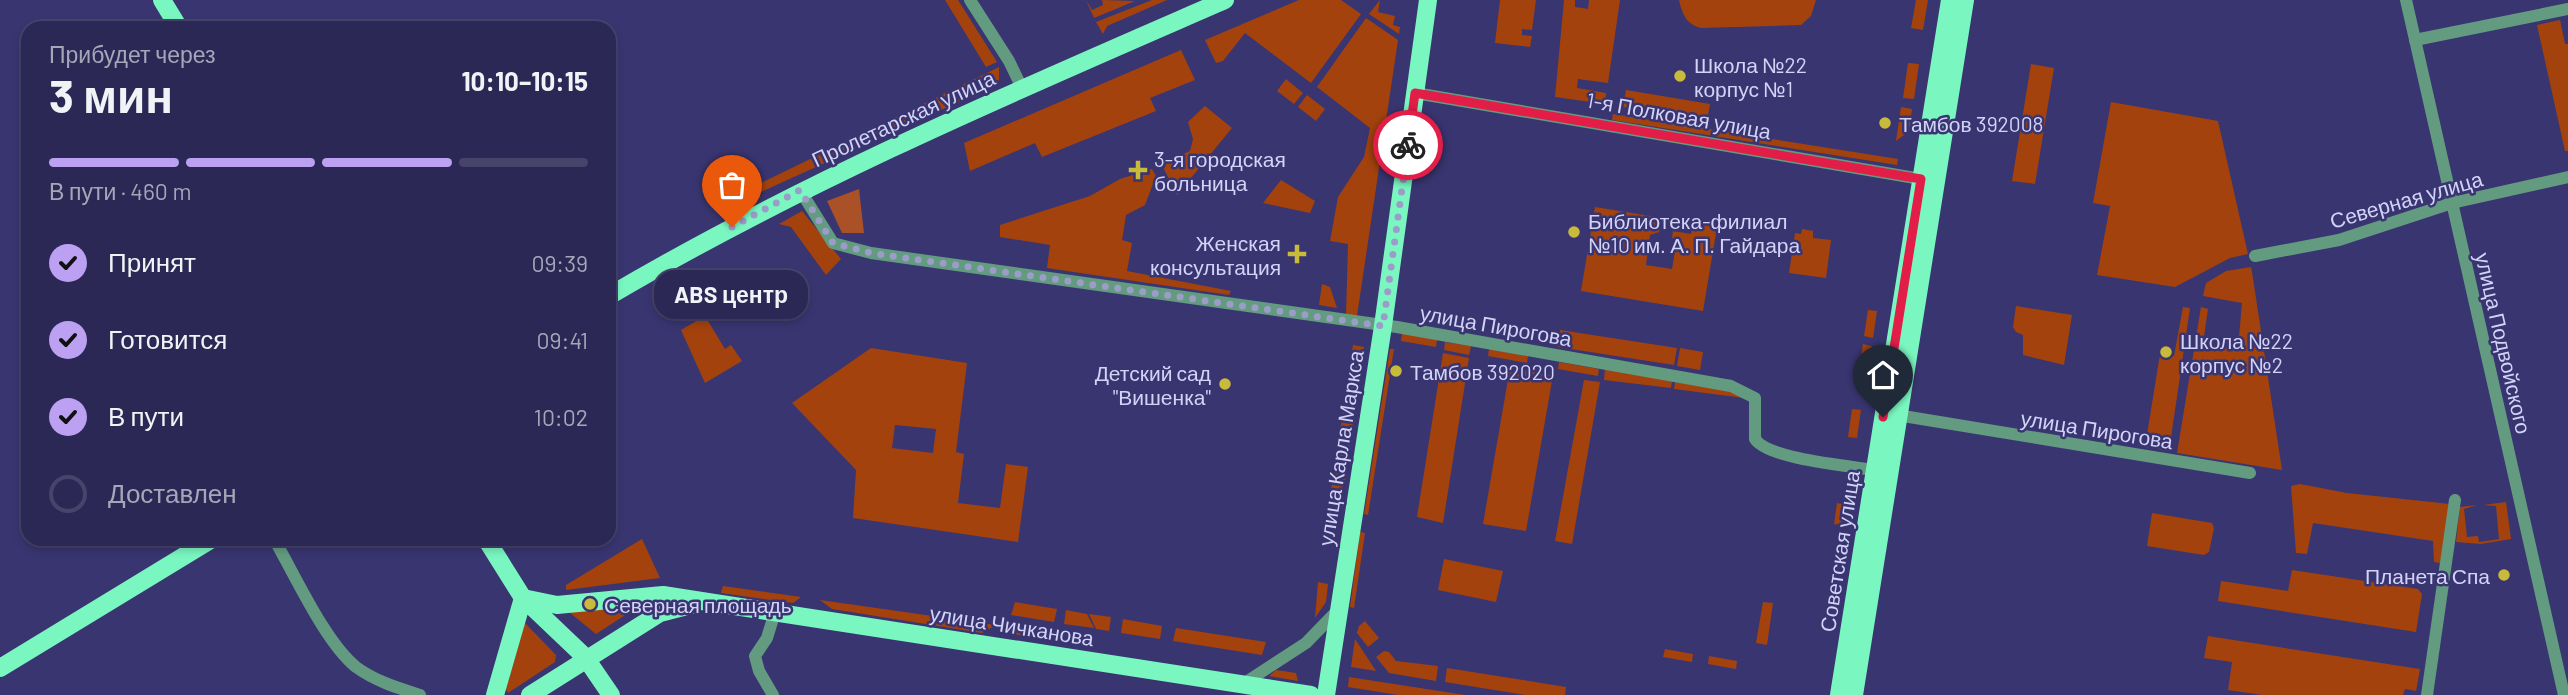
<!DOCTYPE html>
<html lang="ru">
<head>
<meta charset="utf-8">
<style>
  body { margin:0; font-family:Barlow,sans-serif; background:#37345f; color:#f1f3f6; height:100vh; display:flex; flex-direction:column; font-size:26px; white-space:nowrap }
  * { box-sizing:border-box; margin:0 }
  p { font-size:23px; color:#a6a6b9 }
  .icon { flex:none; width:38px; height:38px; fill:none; stroke:currentColor; stroke-width:2; stroke-linecap:round; stroke-linejoin:round }
  .map { position:relative; flex:1; overflow:hidden }
  .side { position:absolute; left:21px; top:21px; width:595px; height:525px; display:flex; flex-direction:column; background:#2b2855; border-radius:21px; box-shadow:0 4px 10px #0003,0 0 0 2px #47446c }
  .side>* { flex:none }
  .pin { position:absolute; display:grid; place-items:center; width:60px; height:60px; color:#fff; margin:-72px -30px; border-radius:50% 50% 50% 0; rotate:-45deg; box-shadow:0 0 7px #0007 }
  .pin .icon { rotate:45deg }
  .courier { position:absolute; display:grid; place-items:center; width:70px; height:70px; margin:-35px; border:5px solid #e11d48; border-radius:50%; background:#fff; color:#222; box-shadow:0 2px 9px #0007 }
  .bubble { position:absolute; height:49px; border-radius:21px; background:#2b2855; box-shadow:0 4px 10px #0003,0 0 0 2px #47446c; font-size:23px; font-weight:700; line-height:49px; text-align:center }
  .head em { font-style:normal; font-weight:700 }
  .head div { display:flex; flex-direction:column-reverse }
  .head { display:flex; align-items:center; justify-content:space-between; height:119px; padding:0 28px }
  h1 { font-size:46px; font-weight:700; line-height:52px }
  .bar { display:grid; grid-template-columns:repeat(4,1fr); gap:10px 7px; align-content:center; height:84px; padding:0 28px }
  .bar i { height:9px; border-radius:5px; background:#47446c }
  .bar .selected { background:#bca0f2 }
  .bar p { grid-column:span 4 }
  ol { padding:0 28px; list-style:none }
  li { display:flex; align-items:center; gap:21px; height:77px }
  li p { margin-inline-start:auto }
  li .icon { padding:7px; border-radius:50%; background:#bca0f2; color:#111; stroke-width:4 }
  li:last-child { color:#a6a6b9 }
  li i { width:38px; height:38px; border:4px solid #47446c; border-radius:50% }
  .map>svg:first-child { display:block }
  .green { fill:#a4420d; fill-rule:evenodd }
  .forest { fill:#aa5128 }
  .lines { fill:none; stroke-linecap:round; stroke-linejoin:round }
  .minor { stroke:#639b81; stroke-width:12 }
  .major { stroke:#7af7c1; stroke-width:18 }
  .done { stroke:#9c9cc8; stroke-width:7; stroke-dasharray:0 12.6 }
  .route { stroke:#e11d48; stroke-width:9 }
  .poi-dot { fill:#c8bb3b; stroke:#393571; stroke-width:2.5 }
  .labels { text-anchor:middle; dominant-baseline:central; stroke-width:5; stroke-linejoin:round; paint-order:stroke }
  .poi-label { font-size:21px; fill:#d2d3f7; stroke:#393571; text-anchor:start }
  .street-label { font-size:21px; fill:#d2d3f7; stroke:#393571 }
</style>
</head>
<body>
<div class="map">
<svg width="2568" height="695" viewBox="0 0 2568 695">
  <rect width="100%" height="100%" fill="#393571"/>
  <g class="green">
    <polygon points="945,0 958,0 997,62 986,67"/>
    <polygon points="1086,0 1092,10 1103,5 1102,0 1135,1 1094,18"/>
    <polygon points="1152,0 1167,0 1107,26 1103,34 1096,22"/>
    <polygon points="1299,0 1341,0 1361,14 1311,83 1245,33 1223,61 1216,63 1205,40"/>
    <polygon points="1380,0 1378,12 1395,16 1393,25 1400,27 1399,34 1369,14"/>
    <polygon points="1500,0 1536,0 1532,30 1522,29 1522,35 1532,36 1530,47 1495,43"/>
    <polygon points="1564,0 1575,0 1575,7 1588,9 1589,0 1620,0 1608,83 1578,79 1577,88 1606,93 1605,104 1555,97"/>
    <path d="M1679,0H1816L1811,16L1801,25L1701,28C1687,25 1682,14 1679,0Z"/>
    <polygon points="1916,0 1928,0 1923,30 1911,28"/>
    <polygon points="1366,18 1398,40 1357,316 1346,315 1348,244 1330,241 1338,197 1364,157 1370,128 1317,87"/>
    <polygon points="2560,20 2565,44 2568,44 2568,151 2565,151 2537,25"/>
    <polygon points="1181,50 1195,80 1150,98 1156,111 1042,157 1035,143 970,171 964,143"/>
    <polygon points="1908,63 1919,64 1914,99 1903,98"/>
    <polygon points="2031,64 2054,68 2035,184 2012,181"/>
    <polygon points="999,67 999,80 994,86 728,207 724,201"/>
    <polygon points="1286,79 1303,93 1294,104 1277,91"/>
    <polygon points="1626,90 1710,104 1707,121 1623,107"/>
    <polygon points="1307,95 1325,109 1316,121 1298,107"/>
    <polygon points="2111,102 2218,121 2248,254 2230,258 2175,287 2097,275 2110,206 2093,203"/>
    <polygon points="1205,106 1232,128 1177,195 1164,169 1168,161 1190,151 1193,139 1188,122"/>
    <polygon points="1901,107 1912,109 1909,131 1896,141"/>
    <polygon points="1613,114 1898,159 1897,165 1612,120"/>
    <polygon points="1152,169 1156,176 1145,205 1126,215 1122,240 1132,243 1127,271 1231,291 1229,295 1047,268 1050,245 1000,237 1000,225 1090,196 1120,179"/>
    <polygon points="1281,180 1315,201 1310,213 1263,203"/>
    <polygon points="1595,207 1663,218 1659,232 1650,235 1646,265 1672,269 1677,239 1672,238 1673,231 1691,234 1693,223 1717,227 1703,311 1581,291"/>
    <polygon points="802,211 841,259 826,275 791,227 779,224"/>
    <polygon points="1802,229 1813,231 1813,238 1831,240 1826,278 1789,273 1795,233 1801,234"/>
    <polygon points="2251,267 2252,272 2282,470 2177,453 2201,307 2208,309 2203,343 2238,348 2242,303 2203,296 2206,283 2226,271"/>
    <polygon points="1322,284 1330,287 1337,308 1319,305"/>
    <polygon points="2016,306 2072,315 2064,365 2023,355 2023,335 2016,332 2013,327"/>
    <polygon points="2183,307 2190,308 2169,451 2145,447 2160,354 2174,356"/>
    <polygon points="1868,310 1877,311 1873,338 1864,336"/>
    <polygon points="705,316 725,349 731,345 742,361 705,383 681,330"/>
    <polygon points="1560,330 1677,348 1674,365 1558,347"/>
    <polygon points="1402,333 1437,340 1436,347 1401,341"/>
    <polygon points="1445,342 1471,346 1469,355 1444,350"/>
    <polygon points="1863,344 1872,346 1867,377 1858,375"/>
    <polygon points="1353,345 1364,347 1344,485 1339,491 1331,490"/>
    <path d="M871,348L967,363L956,452L964,454L958,503L1000,508L1006,464L1028,467L1018,542L853,518L856,470L792,403ZM895,425L936,429L933,453L892,448Z"/>
    <polygon points="1680,348 1703,352 1700,370 1677,366"/>
    <polygon points="1390,349 1394,349 1368,515 1364,514"/>
    <polygon points="1489,349 1528,356 1527,363 1488,356"/>
    <polygon points="1443,353 1469,358 1443,523 1417,517"/>
    <polygon points="1559,362 1599,369 1598,376 1558,369"/>
    <polygon points="1510,368 1553,375 1526,531 1483,524"/>
    <polygon points="1605,369 1672,381 1671,388 1604,380"/>
    <polygon points="1584,380 1600,382 1572,544 1555,541"/>
    <polygon points="1675,382 1729,391 1744,398 1674,389"/>
    <polygon points="1852,409 1861,410 1857,438 1848,437"/>
    <polygon points="2300,484 2347,493 2450,504 2440,563 2434,562 2433,541 2313,523 2307,554 2296,553 2291,486"/>
    <polygon points="2506,502 2511,539 2481,544 2456,542 2460,507 2477,505 2464,509 2467,537 2478,536 2479,542 2499,539 2496,506 2483,505"/>
    <polygon points="1837,503 1846,505 1843,525 1834,524"/>
    <polygon points="1330,505 1340,507 1338,520 1333,529 1327,528"/>
    <polygon points="2152,513 2212,523 2214,528 2209,552 2204,555 2147,546"/>
    <polygon points="1360,532 1365,533 1354,608 1350,607"/>
    <polygon points="642,539 660,578 566,590 566,585"/>
    <polygon points="1444,559 1503,571 1496,602 1438,590"/>
    <polygon points="2292,570 2418,589 2422,594 2416,632 2218,601 2221,581 2288,591"/>
    <polygon points="1318,582 1328,584 1326,602 1315,618"/>
    <polygon points="723,586 801,597 793,603 721,593"/>
    <polygon points="820,600 996,625 982,633 832,609"/>
    <polygon points="1015,602 1057,609 1054,622 1011,615"/>
    <polygon points="1763,602 1773,603 1767,645 1756,643"/>
    <polygon points="639,606 596,634 569,612"/>
    <polygon points="1066,610 1087,614 1094,628 1064,624"/>
    <polygon points="1089,614 1111,617 1109,631 1096,629"/>
    <polygon points="1123,619 1162,626 1160,639 1121,633"/>
    <polygon points="1365,621 1379,638 1368,647 1357,633 1359,626"/>
    <polygon points="525,623 556,655 555,662 508,693 506,689"/>
    <polygon points="1006,625 1049,631 1042,639 1008,633"/>
    <polygon points="1176,628 1266,642 1262,655 1173,641"/>
    <polygon points="2208,636 2420,669 2416,691 2405,689 2403,695 2262,695 2228,690 2232,662 2204,658"/>
    <polygon points="1355,639 1376,671 1351,667"/>
    <polygon points="1665,649 1693,654 1692,662 1663,657"/>
    <polygon points="1384,651 1389,652 1396,661 1438,666 1436,681 1389,673 1376,657"/>
    <polygon points="1709,656 1737,661 1736,669 1708,664"/>
    <polygon points="1447,668 1566,687 1565,695 1525,695 1445,682"/>
    <polygon points="1276,670 1296,673 1298,681 1269,676"/>
    <polygon points="1349,677 1465,695 1398,695 1348,687"/>
  </g>
  <polygon class="forest" points="859,189 864,233 842,233 827,201"/>
  <g class="lines">
    <g class="minor">
      <polyline points="970,0 1009,61 1022,88"/>
      <polyline points="2406,0 2564,695"/>
      <polyline points="2415,40 2568,9"/>
      <polyline points="1415,93 1921,179"/>
      <path d="M800,190L833,243L871,253L1397,327L1731,386L1755,398V439C1768,459 1849,466 1874,470"/>
      <polyline points="2255,256 2339,240 2452,203 2568,177"/>
      <polyline points="1897,415 2250,473"/>
      <path d="M274,539C295,575 325,642 356,667C375,681 398,688 420,695"/>
      <polyline points="1243,684 1306,643 1338,610"/>
      <polyline points="773,695 759,671 755,656 767,638 775,612"/>
      <polyline points="2427,695 2455,500"/>
    </g>
    <g class="major">
      <polyline points="162,0 179,28"/>
      <path d="M609,296C806,180 1016,91 1225,0"/>
      <polyline points="486,539 523,598 585,657 611,695"/>
      <polyline points="523,598 557,605 663,595 1311,695"/>
      <polyline points="0,668 212,539"/>
      <polyline points="495,695 523,598"/>
      <polyline points="530,695 660,613 695,604"/>
      <polyline points="1326,695 1383,326 1428,0"/>
      <polyline points="1839,695 1950,0"/>
      <polyline points="1854,695 1965,0"/>
    </g>
  </g>
  <g class="lines">
    <polyline class="done" points="732,227 800,190 833,243 871,253 1383,326 1408,145"/>
    <polyline class="route" points="1408,145 1415,93 1921,179 1883,417"/>
  </g>
  <g class="poi-dot">
    <circle cx="1680" cy="76" r="7"/>
    <circle cx="1885" cy="123" r="7"/>
    <path d="M1134.5 159.5h7v7h7v7h-7v7h-7v-7h-7v-7h7z"/>
    <circle cx="1574" cy="232" r="7"/>
    <path d="M1293.5 243.5h7v7h7v7h-7v7h-7v-7h-7v-7h7z"/>
    <circle cx="2166" cy="352" r="7"/>
    <circle cx="1396" cy="371" r="7"/>
    <circle cx="1225" cy="384" r="7"/>
    <circle cx="2504" cy="575" r="7"/>
    <circle cx="590" cy="604" r="7"/>
  </g>
  <g class="labels">
    <g class="poi-label">
      <text x="1694" y="64">Школа №22<tspan x="1694" dy="24">корпус №1</tspan></text>
      <text x="1899" y="123">Тамбов 392008</text>
      <text x="1154" y="158">3-я городская<tspan x="1154" dy="24">больница</tspan></text>
      <text x="1588" y="220">Библиотека-филиал<tspan x="1588" dy="24">№10 им. А. П. Гайдара</tspan></text>
      <text x="1281" y="242" text-anchor="end">Женская<tspan x="1281" dy="24">консультация</tspan></text>
      <text x="2180" y="340">Школа №22<tspan x="2180" dy="24">корпус №2</tspan></text>
      <text x="1410" y="371">Тамбов 392020</text>
      <text x="1211" y="372" text-anchor="end">Детский сад<tspan x="1211" dy="24">"Вишенка"</tspan></text>
      <text x="2490" y="575" text-anchor="end">Планета Спа</text>
      <text x="604" y="604">Северная площадь</text>
    </g>
    <g class="street-label">
      <text transform="translate(1679 115) rotate(10)">1-я Полковая улица</text>
      <text transform="translate(903 118) rotate(-25)">Пролетарская улица</text>
      <text transform="translate(2406 199) rotate(-16)">Северная улица</text>
      <text transform="translate(1496 325) rotate(10)">улица Пирогова</text>
      <text transform="translate(2504 343) rotate(77)">улица Подвойского</text>
      <text transform="translate(2097 429) rotate(9)">улица Пирогова</text>
      <text transform="translate(1340 448) rotate(-81)">улица Карла Маркса</text>
      <text transform="translate(1839 551) rotate(-81)">Советская улица</text>
      <text transform="translate(1012 625) rotate(9)">улица Чичканова</text>
    </g>
  </g>
</svg>
<div class="pin" style="left:732px;top:227px;background:#ea580c"><svg class="icon" aria-label="bag" viewBox="0 0 24 24"><path d="M5 8h14l-1 12H6zM9 8a3 3 0 0 1 6 0"/></svg></div>
<div class="pin" style="left:1883px;top:417px;background:#1f2937"><svg class="icon" aria-label="home" viewBox="0 0 24 24"><path d="M3 11l9-7 9 7M6 9v11h12V9"/></svg></div>
<div class="courier" style="left:1408px;top:145px"><svg class="icon" aria-label="bike" viewBox="0 0 24 24"><circle cx="6" cy="16" r="4"/><circle cx="18" cy="16" r="4"/><path d="M6 16l4-8h5l3 8M10 8l3 8H6M13 5h3"/></svg></div>
<div class="bubble" style="left:654px;top:270px;width:154px">ABS центр</div>
<section class="side">
<div class="head"><div><h1>3 мин</h1><p>Прибудет через</p></div><em>10:10–10:15</em></div>
<div class="bar"><i class="selected"></i><i class="selected"></i><i class="selected"></i><i></i><p>В пути · 460 m</p></div>
<ol>
<li><svg class="icon" aria-label="check" viewBox="0 0 24 24"><path d="M5 12l5 5 9-10"/></svg>Принят<p>09:39</p></li>
<li><svg class="icon" aria-label="check" viewBox="0 0 24 24"><path d="M5 12l5 5 9-10"/></svg>Готовится<p>09:41</p></li>
<li><svg class="icon" aria-label="check" viewBox="0 0 24 24"><path d="M5 12l5 5 9-10"/></svg>В пути<p>10:02</p></li>
<li><i></i>Доставлен</li>
</ol>
</section>
</div>
</body>
</html>
